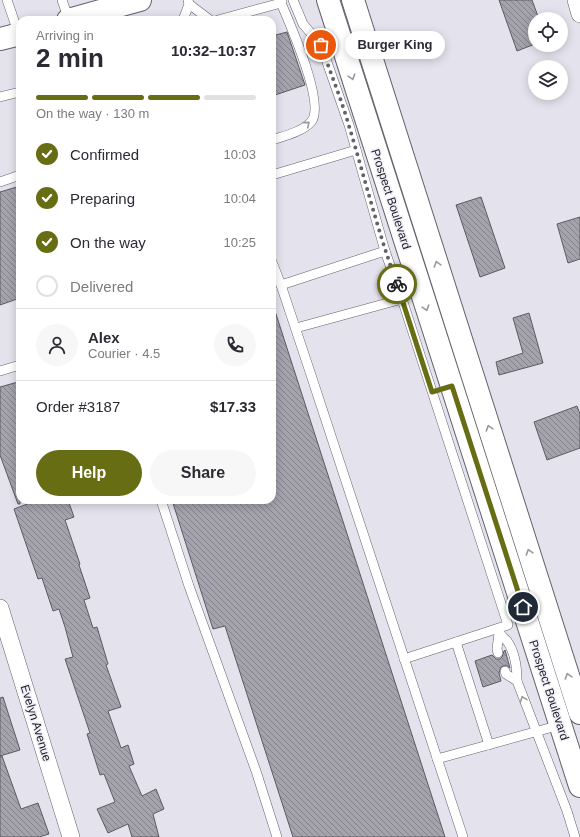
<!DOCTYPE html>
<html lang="en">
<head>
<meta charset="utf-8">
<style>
  body { margin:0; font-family:Helvetica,sans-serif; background:#f7f7f7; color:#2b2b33; height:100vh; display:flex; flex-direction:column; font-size:15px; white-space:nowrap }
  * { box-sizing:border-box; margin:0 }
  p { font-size:13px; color:#7c7c81 }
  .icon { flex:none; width:22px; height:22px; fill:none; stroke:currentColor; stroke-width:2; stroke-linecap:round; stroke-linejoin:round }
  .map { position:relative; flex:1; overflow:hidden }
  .panel { position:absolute; left:16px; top:16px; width:260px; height:488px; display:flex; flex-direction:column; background:#fff; border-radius:12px; box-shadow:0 2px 10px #0003 }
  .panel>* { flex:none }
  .controls { position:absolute; left:528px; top:12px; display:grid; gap:8px }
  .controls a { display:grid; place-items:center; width:40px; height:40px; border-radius:50%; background:#fff; box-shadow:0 2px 10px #0003; font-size:20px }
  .pin { position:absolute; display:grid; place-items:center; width:34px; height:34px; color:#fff; margin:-17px; border:2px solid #fff; border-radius:50%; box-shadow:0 1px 4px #0007 }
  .courier { position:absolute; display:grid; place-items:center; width:40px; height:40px; margin:-20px; border:3px solid #666d12; border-radius:50%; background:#fff; color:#222; box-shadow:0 1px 5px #0007 }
  .bubble { position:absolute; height:28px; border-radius:14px; background:#fff; box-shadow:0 2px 10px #0003; font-size:13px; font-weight:700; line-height:28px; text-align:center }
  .head em { font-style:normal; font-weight:700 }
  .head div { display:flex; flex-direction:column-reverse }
  .head { display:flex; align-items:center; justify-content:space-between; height:68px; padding:0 20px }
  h1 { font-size:26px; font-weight:700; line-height:30px }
  .bar { display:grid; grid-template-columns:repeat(4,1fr); gap:6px 4px; align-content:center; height:48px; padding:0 20px }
  .bar i { height:5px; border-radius:3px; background:#e1e1e2 }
  .bar .active { background:#666d12 }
  .bar p { grid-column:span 4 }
  .line { display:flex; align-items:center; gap:10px; padding:0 20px; border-top:1px solid #e1e1e2 }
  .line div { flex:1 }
  .round { display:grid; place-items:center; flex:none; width:42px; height:42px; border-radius:21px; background:#f7f7f7 }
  ol { padding:0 20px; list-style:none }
  li { display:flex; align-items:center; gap:12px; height:44px }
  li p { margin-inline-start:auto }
  li .icon { padding:4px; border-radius:50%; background:#666d12; color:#fff; stroke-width:4 }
  li:last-child { color:#7c7c81 }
  li i { width:22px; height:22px; border:2px solid #e1e1e2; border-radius:50% }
  .cta { display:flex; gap:8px; margin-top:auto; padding:8px 20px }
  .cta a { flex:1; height:46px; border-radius:24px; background:#666d12; color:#fff; font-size:16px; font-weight:700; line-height:46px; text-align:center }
  .cta a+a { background:#f7f7f7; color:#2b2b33 }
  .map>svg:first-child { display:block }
  .building { fill:url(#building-back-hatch); stroke:#5c5b63 }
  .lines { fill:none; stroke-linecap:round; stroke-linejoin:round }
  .service-casing { stroke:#63626b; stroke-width:10 }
  .minor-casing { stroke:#63626b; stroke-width:18 }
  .secondary-casing { stroke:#63626b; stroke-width:24 }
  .service { stroke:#fff; stroke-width:9 }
  .minor { stroke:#fff; stroke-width:17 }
  .secondary { stroke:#fff; stroke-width:22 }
  .oneway { stroke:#99999b }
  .done { stroke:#636268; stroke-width:4; stroke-dasharray:0 7.2 }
  .route { stroke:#666d12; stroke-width:5 }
  .labels { text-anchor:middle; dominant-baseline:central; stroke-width:3; stroke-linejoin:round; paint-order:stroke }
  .street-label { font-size:12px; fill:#1d1d20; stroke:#f1f0fa }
</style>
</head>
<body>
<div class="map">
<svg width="580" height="837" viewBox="0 0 580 837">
  <defs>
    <pattern id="building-back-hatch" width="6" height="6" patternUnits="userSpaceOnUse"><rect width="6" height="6" fill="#a4a3ad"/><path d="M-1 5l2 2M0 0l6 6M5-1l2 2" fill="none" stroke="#85848c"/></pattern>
  </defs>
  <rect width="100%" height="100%" fill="#e4e3ed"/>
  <g class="building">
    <polygon points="499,0 532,0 539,19 535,19 535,44 517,51"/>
    <polygon points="287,32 305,85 272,96 272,36"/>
    <polygon points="20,186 20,298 0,305 0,192"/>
    <polygon points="481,197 505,268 480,277 456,205"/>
    <polygon points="580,217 580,259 568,263 557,224"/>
    <polygon points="275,311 445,837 293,837 225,626 213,629 172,500 272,500 272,312"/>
    <polygon points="529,313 543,363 499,375 496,362 523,353 513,318"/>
    <polygon points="18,382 20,390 20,504 18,504 0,455 0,387"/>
    <polygon points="577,406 580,414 580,448 547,460 534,422"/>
    <polygon points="38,500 68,500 74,517 65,520 80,564 79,565 90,598 84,600 93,628 97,627 108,664 106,665 121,707 108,711 121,748 128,745 134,764 129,766 142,796 156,789 164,809 153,814 159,837 132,837 128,824 108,833 97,809 115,802 104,774 100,775 87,734 90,733 65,659 73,657 65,627 59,609 53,611 42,578 38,579 14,509"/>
    <polygon points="505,650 510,668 506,665 501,667 499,673 501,681 483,687 475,661 492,655 496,659 500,659 502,657 504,651"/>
    <polygon points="3,697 20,750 0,756 2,756 21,809 38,803 49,834 39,837 0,837 0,698"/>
  </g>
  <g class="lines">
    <g class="service-casing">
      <g id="service">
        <polyline points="7,0 19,35"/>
        <polyline points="62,0 69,20"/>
        <polyline points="293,0 303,24 321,45 349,125 385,251 402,299 508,625 404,659"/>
        <polyline points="189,4 210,20"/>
        <polyline points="183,20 189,4 188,0"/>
        <polyline points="218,20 281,3"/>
        <polyline points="0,97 20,92"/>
        <path d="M272,140C284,136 302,132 311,122C326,105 290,24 281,3L282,0"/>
        <polyline points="272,175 356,150"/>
        <polyline points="0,182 20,175"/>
        <polyline points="272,262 281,285 311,375 463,837"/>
        <polyline points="281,285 385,251"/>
        <polyline points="296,328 402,299"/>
        <polyline points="0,371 20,365"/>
        <polyline points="161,500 189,586 256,771 277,837"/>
        <path d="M497,629C499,634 503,637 507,641C515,652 517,669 517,681"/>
        <polyline points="456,642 489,745"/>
        <polyline points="498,653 497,649 499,633"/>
        <polyline points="505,671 506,674 517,681 567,811 575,837"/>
        <polyline points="437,759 560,725"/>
      </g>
    </g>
    <g class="minor-casing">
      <g id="minor">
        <polyline points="576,0 580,14"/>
        <polyline points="0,608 71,837"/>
      </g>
    </g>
    <g class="secondary-casing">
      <g id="secondary">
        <polyline points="328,0 580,786"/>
        <polyline points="353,0 580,713"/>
        <polyline points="68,20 140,0"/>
        <polyline points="0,39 20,34"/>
      </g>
    </g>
    <use href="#service" class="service"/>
    <use href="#minor" class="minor"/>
    <use href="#secondary" class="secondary"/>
  </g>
  <defs><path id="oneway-chevron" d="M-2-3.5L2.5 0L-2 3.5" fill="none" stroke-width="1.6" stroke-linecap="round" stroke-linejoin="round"/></defs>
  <g class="oneway">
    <use href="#oneway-chevron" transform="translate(352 77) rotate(72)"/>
    <use href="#oneway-chevron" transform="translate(307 124) rotate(-41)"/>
    <use href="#oneway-chevron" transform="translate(437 264) rotate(-108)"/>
    <use href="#oneway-chevron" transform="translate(426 308) rotate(72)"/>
    <use href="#oneway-chevron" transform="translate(489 428) rotate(-108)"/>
    <use href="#oneway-chevron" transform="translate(529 552) rotate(-108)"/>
    <use href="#oneway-chevron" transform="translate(568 676) rotate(-108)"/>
    <use href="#oneway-chevron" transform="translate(523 699) rotate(-111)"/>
  </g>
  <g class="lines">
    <path class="done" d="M321,45C330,72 341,98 349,126C365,179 378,232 397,284"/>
    <polyline class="route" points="397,284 432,392 452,386 523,607"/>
  </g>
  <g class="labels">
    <g class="street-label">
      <text transform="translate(391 199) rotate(72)">Prospect Boulevard</text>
      <text transform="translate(549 690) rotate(72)">Prospect Boulevard</text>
      <text transform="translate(36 723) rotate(73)">Evelyn Avenue</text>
    </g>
  </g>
</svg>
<div class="controls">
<a><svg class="icon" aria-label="locate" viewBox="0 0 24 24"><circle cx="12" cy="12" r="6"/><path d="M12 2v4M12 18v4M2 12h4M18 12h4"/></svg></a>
<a><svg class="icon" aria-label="layers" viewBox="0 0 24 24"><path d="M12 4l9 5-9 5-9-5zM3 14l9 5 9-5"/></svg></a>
</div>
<div class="pin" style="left:321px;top:45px;background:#ea580c"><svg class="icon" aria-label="bag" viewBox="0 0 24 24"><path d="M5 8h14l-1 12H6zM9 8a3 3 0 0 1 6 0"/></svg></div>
<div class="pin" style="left:523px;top:607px;background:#1f2937"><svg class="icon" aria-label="home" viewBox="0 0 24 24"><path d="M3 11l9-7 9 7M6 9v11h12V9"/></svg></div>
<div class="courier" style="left:397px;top:284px"><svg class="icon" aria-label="bike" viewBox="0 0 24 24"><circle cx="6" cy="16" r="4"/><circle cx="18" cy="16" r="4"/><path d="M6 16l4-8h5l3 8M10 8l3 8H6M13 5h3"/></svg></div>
<div class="bubble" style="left:345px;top:31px;width:100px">Burger King</div>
<section class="panel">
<div class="head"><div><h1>2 min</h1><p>Arriving in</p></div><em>10:32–10:37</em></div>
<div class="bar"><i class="active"></i><i class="active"></i><i class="active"></i><i></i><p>On the way · 130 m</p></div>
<ol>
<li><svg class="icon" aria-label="check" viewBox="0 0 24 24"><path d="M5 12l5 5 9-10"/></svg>Confirmed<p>10:03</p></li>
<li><svg class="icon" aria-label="check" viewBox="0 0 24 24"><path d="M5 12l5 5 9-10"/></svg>Preparing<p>10:04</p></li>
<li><svg class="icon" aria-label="check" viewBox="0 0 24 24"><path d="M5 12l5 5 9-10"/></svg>On the way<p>10:25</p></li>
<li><i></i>Delivered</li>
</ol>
<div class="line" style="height:72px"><a class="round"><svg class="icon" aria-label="person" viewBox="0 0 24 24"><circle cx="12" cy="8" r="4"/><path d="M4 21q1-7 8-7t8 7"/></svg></a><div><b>Alex</b><p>Courier · 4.5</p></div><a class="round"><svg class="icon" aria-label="phone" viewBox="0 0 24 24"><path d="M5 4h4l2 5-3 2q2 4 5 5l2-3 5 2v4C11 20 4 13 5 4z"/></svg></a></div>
<div class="line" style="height:52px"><div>Order #3187</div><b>$17.33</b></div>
<div class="cta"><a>Help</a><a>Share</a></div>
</section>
</div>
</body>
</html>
